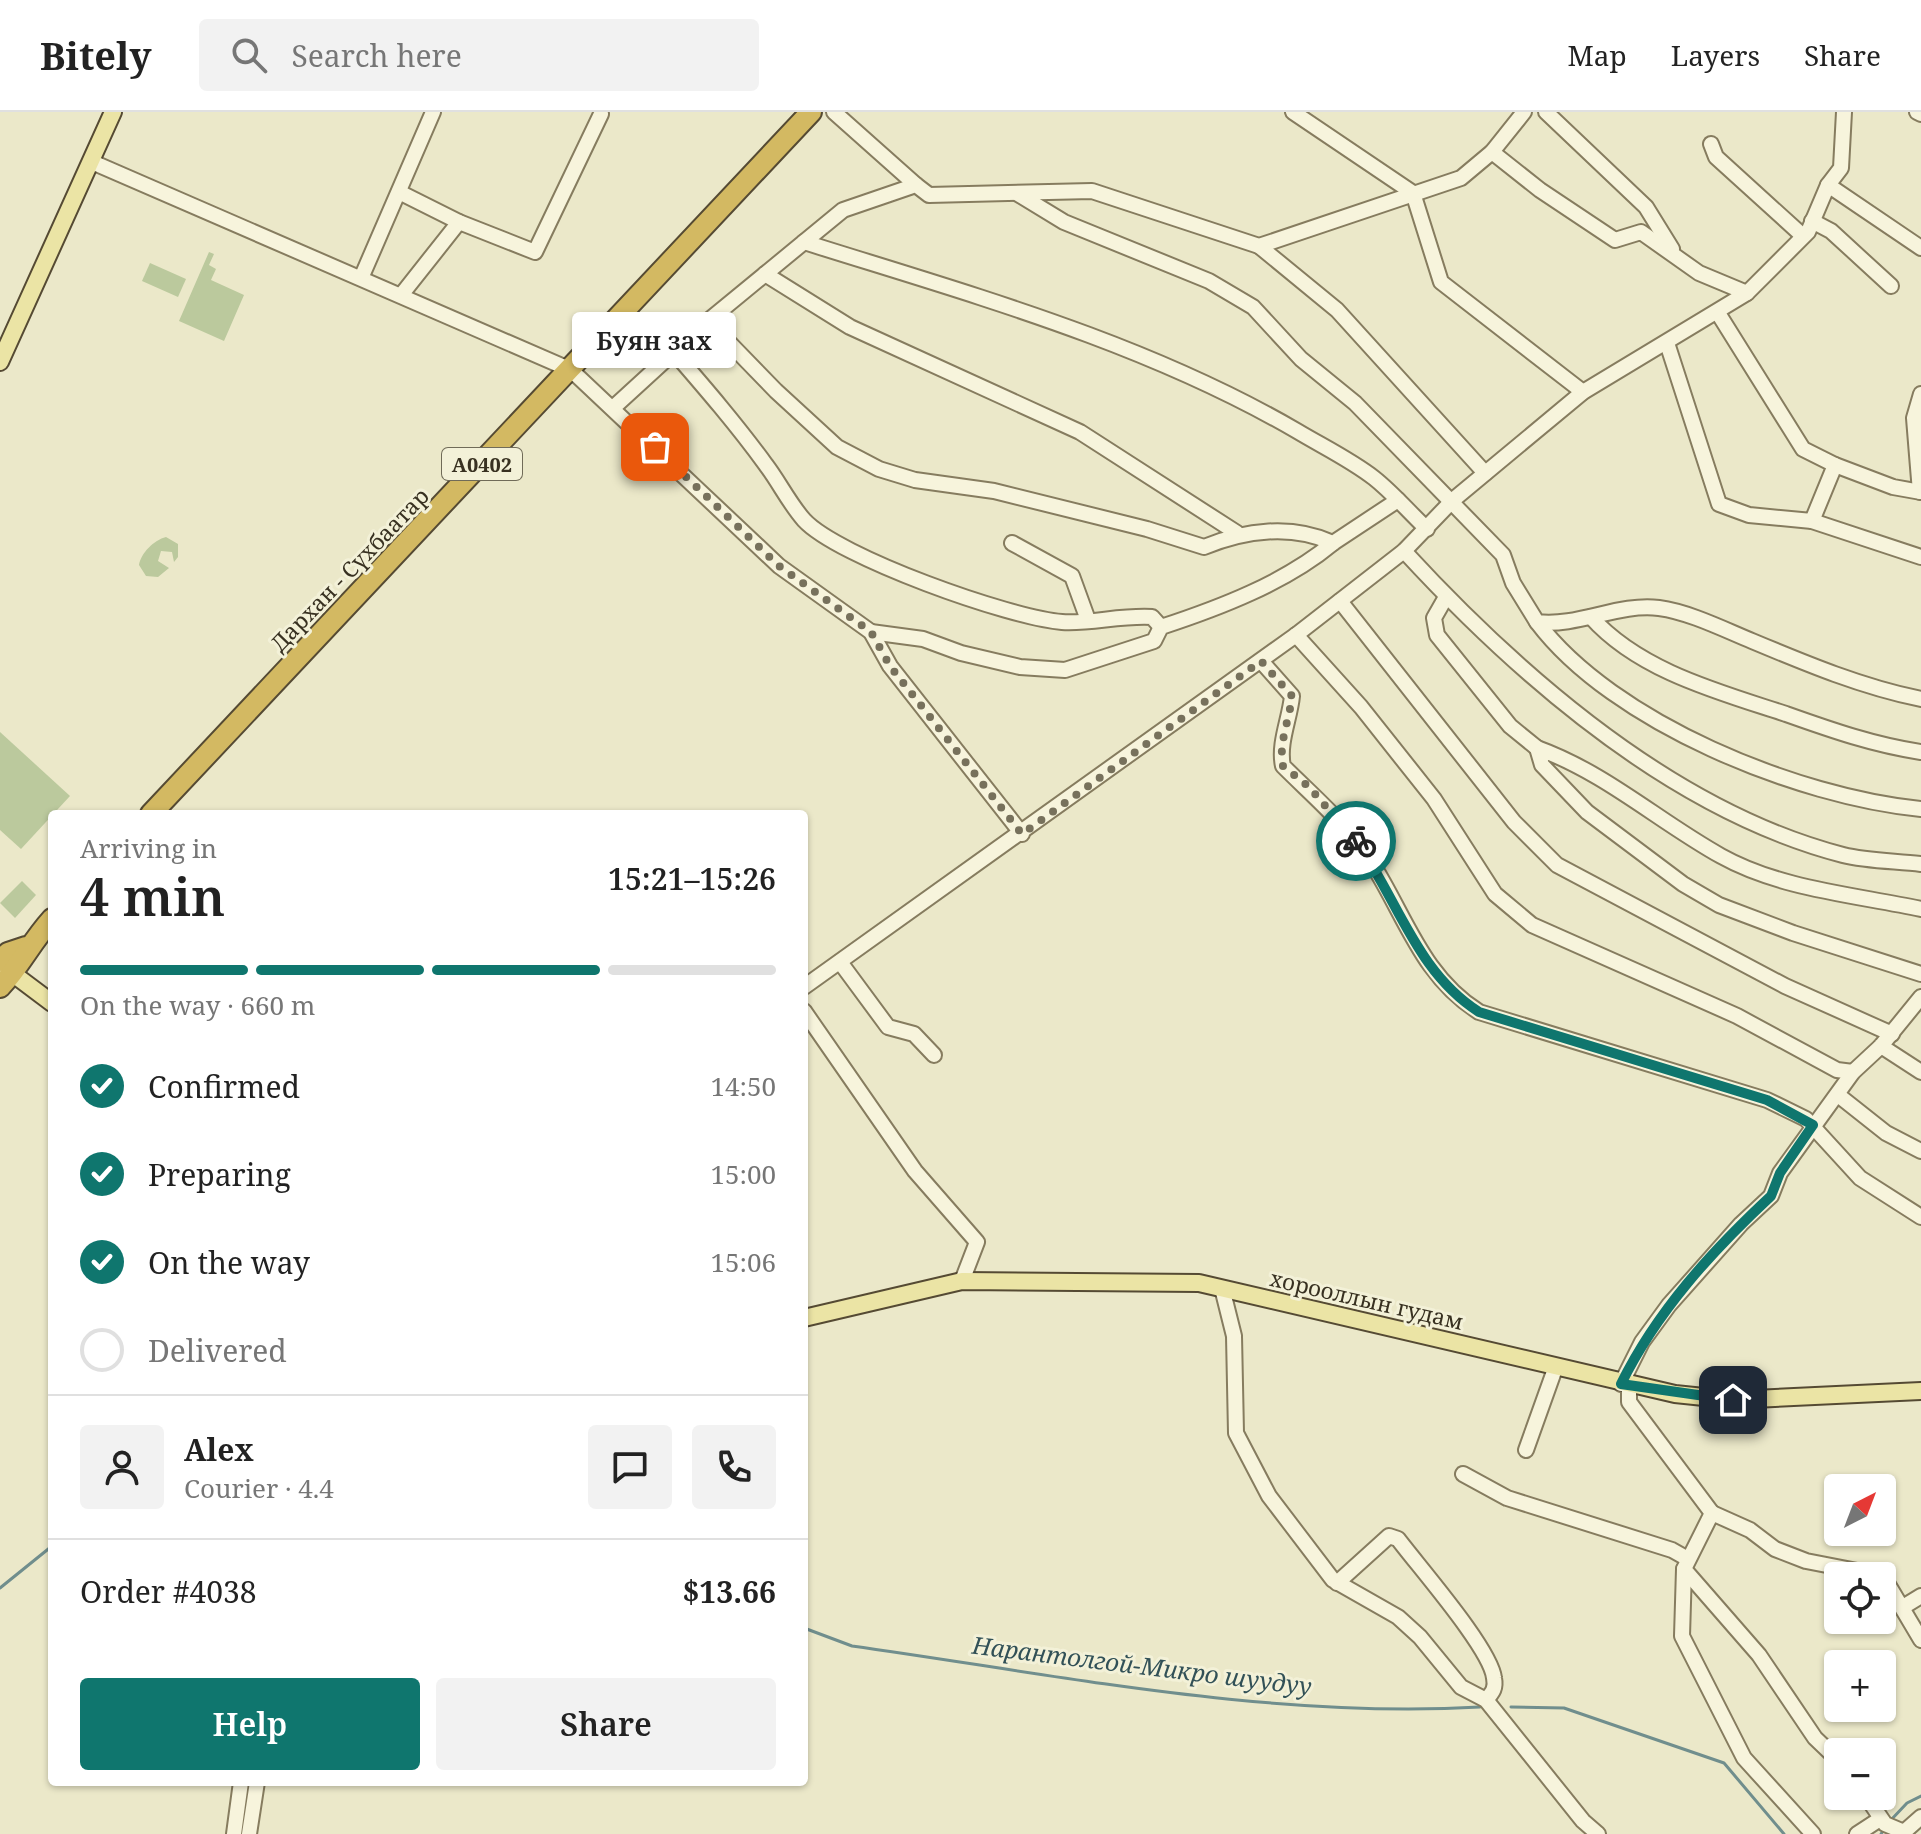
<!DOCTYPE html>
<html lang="en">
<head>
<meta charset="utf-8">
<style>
  body { margin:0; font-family:"Noto Serif",serif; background:#f2f2f2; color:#222; height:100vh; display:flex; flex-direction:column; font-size:30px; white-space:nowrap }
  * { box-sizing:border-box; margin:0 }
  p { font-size:26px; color:#767676 }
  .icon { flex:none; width:44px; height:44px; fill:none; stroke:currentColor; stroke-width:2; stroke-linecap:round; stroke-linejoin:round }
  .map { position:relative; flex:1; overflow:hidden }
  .details { position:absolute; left:48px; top:698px; width:760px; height:976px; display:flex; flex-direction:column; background:#fff; border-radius:8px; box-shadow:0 2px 6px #0004 }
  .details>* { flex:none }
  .needle { width:52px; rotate:42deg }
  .controls { position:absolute; left:1824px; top:1362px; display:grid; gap:16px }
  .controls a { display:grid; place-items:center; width:72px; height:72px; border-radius:8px; background:#fff; box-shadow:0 2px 6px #0004; font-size:40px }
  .pin { position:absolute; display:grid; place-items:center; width:68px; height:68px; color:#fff; margin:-34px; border-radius:16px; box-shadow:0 4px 12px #0006 }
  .courier { position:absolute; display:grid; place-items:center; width:80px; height:80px; margin:-40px; border:6px solid #0f766e; border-radius:50%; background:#fff; color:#222; box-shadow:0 2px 10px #0007 }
  .bubble { position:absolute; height:56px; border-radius:8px; background:#fff; box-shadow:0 2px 6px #0004; font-size:26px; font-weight:600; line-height:56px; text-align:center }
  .summary em { font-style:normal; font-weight:600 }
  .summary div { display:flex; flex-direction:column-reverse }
  .summary { display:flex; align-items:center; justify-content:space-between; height:136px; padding:0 32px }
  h1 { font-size:52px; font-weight:600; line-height:60px }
  .bar { display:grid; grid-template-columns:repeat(4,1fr); gap:12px 8px; align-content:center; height:96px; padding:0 32px }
  .bar i { height:10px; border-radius:6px; background:#e0e0e0 }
  .bar .current { background:#0f766e }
  .bar p { grid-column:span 4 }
  .line { display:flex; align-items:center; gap:20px; padding:0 32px; border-top:2px solid #e0e0e0 }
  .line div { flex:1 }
  .round { display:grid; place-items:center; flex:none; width:84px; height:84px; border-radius:8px; background:#f2f2f2 }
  ol { padding:0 32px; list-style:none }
  li { display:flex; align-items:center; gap:24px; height:88px }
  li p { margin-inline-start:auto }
  li .icon { padding:8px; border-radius:50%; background:#0f766e; color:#fff; stroke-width:4 }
  li:last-child { color:#767676 }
  li i { width:44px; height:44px; border:4px solid #e0e0e0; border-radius:50% }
  .primary-button { display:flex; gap:16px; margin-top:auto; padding:16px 32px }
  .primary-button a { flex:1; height:92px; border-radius:8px; background:#0f766e; color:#fff; font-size:32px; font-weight:600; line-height:92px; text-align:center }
  .primary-button a+a { background:#f2f2f2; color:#222 }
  header { display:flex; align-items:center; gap:48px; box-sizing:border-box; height:112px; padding:0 40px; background:#fff; border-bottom:2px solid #e0e0e0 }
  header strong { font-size:38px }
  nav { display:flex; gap:44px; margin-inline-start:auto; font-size:28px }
  .search { width:560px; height:72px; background:#f2f2f2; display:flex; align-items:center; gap:20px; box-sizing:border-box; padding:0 28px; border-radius:8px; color:#767676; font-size:30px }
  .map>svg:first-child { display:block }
  .green { fill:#bbc99d }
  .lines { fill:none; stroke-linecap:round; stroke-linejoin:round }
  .stream { stroke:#708e8d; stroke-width:3 }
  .minor-casing { stroke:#867c5f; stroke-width:18 }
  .major-casing { stroke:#554a33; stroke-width:20 }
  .highway-casing { stroke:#554a33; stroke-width:24 }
  .minor { stroke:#f7f4dc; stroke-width:14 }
  .major { stroke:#ebe4a5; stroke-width:16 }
  .highway { stroke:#d3b962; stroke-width:20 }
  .done { stroke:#77715c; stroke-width:8; stroke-dasharray:0 14.4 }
  .route { stroke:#0f766e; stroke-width:10 }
  .labels { text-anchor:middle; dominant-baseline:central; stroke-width:6; stroke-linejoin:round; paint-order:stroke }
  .shield { fill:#f3f1d8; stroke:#706b58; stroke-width:2 }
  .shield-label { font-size:20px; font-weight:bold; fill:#383121 }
  .street-label { font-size:22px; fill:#383121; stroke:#f3f1d8 }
  .water-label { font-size:24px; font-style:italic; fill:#325157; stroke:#f3f1d8 }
</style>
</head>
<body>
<header>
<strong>Bitely</strong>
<div class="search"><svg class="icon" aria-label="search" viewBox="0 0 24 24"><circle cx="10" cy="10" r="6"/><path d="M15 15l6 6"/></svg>Search here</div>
<nav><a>Map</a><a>Layers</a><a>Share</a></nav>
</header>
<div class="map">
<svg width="1921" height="1722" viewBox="0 0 1921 1722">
  <rect width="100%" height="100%" fill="#ebe8c9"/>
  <g class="green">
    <polygon points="209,140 214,142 209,153 216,157 211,168 244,183 224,229 179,209"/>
    <polygon points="150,151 186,167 178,185 142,169"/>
    <path d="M166,425L178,432V445L174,450L172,440L161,439L158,449L169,456L158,465L146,464L139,453C141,441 154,428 166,425Z"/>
    <polygon points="0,620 70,684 21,737 0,718"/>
    <polygon points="22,769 36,783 15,806 0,791"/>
  </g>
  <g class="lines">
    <g class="stream">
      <polyline points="0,1476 52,1434"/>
      <path d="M804,1516L852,1534C1059,1563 1270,1607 1480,1595"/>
      <polyline points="1511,1595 1564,1596 1724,1651 1784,1722"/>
      <polyline points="1890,1709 1907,1691 1921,1684"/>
      <polyline points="1881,1722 1883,1719"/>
    </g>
    <g class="minor-casing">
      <g id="minor">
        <polyline points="834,0 916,73"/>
        <polyline points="1293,0 1413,81 1441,170 1583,280"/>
        <polyline points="1546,0 1646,95 1672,137"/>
        <polyline points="1917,0 1921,2"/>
        <polyline points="1711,32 1716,45 1803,124"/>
        <polyline points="1492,40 1540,78 1615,128 1641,120 1699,161 1747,181"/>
        <polyline points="92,50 571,258 779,454 871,520 890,554 1022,722"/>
        <polyline points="1828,73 1921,136"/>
        <polyline points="399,80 459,110 535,140 601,2"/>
        <path d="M1018,82L1064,110L1209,169L1253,195L1301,247L1355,291L1503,443L1513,471L1537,510C1579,515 1617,491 1659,496C1689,500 1723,517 1752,529C1807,552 1862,575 1921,587"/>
        <polyline points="1812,109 1831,119 1891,174"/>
        <path d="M804,130C972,183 1144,230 1297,319C1322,334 1351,348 1374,366C1393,381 1409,400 1427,417"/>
        <polyline points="1259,134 1337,198 1485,361"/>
        <polyline points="765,162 850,215 1080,320 1237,421"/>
        <polyline points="362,164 433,0"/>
        <polyline points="402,182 459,110"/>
        <polyline points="1718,201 1803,337 1835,353 1893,375 1921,380"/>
        <path d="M708,209L776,279L837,335L879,357L915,368L994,379L1147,417L1204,435C1245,418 1292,412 1333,431L1398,388"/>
        <polyline points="1667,231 1719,392 1749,403 1812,409 1921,445"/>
        <path d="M673,239C705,276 737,313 766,353C779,370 789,391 804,408C838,445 1010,506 1062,510C1090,512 1121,503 1152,505L1161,515"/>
        <polyline points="614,295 708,209 843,98 916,73 929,83 1092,79 1259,134 1461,66 1492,40 1524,0"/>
        <polyline points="1920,380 1914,306 1921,282"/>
        <polyline points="1812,409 1835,353"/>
        <polyline points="1012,431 1072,464 1088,508"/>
        <path d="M1404,439C1520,565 1673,699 1843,743C1867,749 1896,749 1921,752"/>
        <polyline points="1446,485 1434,506 1437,523 1510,614 1537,636"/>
        <polyline points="1340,489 1514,710 1557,753 1785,874 1892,922"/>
        <path d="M1591,505C1639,559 1719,580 1786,602C1831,618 1874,633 1921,640"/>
        <path d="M1537,510C1613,611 1798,685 1921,697"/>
        <path d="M871,520L923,527L961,541L1020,555L1065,558L1154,529L1161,515C1219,496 1285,471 1333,431"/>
        <polyline points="1296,523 1361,595 1434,687 1495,782 1532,813 1737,904 1837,958 1853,960"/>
        <path d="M1261,549L1292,584C1290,606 1278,632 1283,654C1314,685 1349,714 1373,753C1406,806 1423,865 1479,900L1767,988L1806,1007L1860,1066L1921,1105"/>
        <path d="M1921,797C1856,783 1780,777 1721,744C1658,709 1606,661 1537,636L1542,653L1587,700L1683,772L1719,793L1793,821L1921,862"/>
        <polyline points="840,850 888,915 914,922 934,943"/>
        <polyline points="804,875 1296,523 1404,439 1453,388 1583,280 1747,181 1808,120 1828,73 1841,56 1844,0"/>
        <polyline points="804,899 915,1059 977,1130 962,1169"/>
        <polyline points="1881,934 1921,960"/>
        <polyline points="1838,983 1886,1021 1921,1039"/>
        <polyline points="1222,1176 1234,1224 1236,1321 1269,1384 1333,1468 1398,1505 1420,1525 1461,1575 1486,1588 1583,1709 1598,1722"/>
        <polyline points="1621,1272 1642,1230 1669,1193 1741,1112 1771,1084 1780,1061 1853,960 1881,934 1921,885"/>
        <polyline points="1629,1273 1629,1290 1712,1401 1684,1457 1682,1524 1744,1646 1813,1722"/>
        <polyline points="1526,1338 1556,1254"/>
        <polyline points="1463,1362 1507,1386 1672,1438 1688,1447"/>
        <polyline points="1712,1401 1750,1418 1775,1437 1806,1449 1883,1464 1921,1528"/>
        <polyline points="1684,1457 1759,1543 1815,1626 1838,1648"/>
        <path d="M1337,1471L1389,1424L1398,1427C1419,1455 1491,1537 1494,1566C1496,1576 1493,1580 1486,1588"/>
        <polyline points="1903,1495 1921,1484"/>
        <polyline points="1866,1684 1885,1712 1904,1720 1921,1705"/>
        <polyline points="234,1722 241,1670"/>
        <polyline points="249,1722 257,1670"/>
        <polyline points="1857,1722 1880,1707"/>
      </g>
    </g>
    <g class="major-casing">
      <g id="major">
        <polyline points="0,250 113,0"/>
        <polyline points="4,855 52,891"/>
        <polyline points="804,1206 962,1169 1199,1171 1675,1282 1733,1288 1921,1279"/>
      </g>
    </g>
    <g class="highway-casing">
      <g id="highway">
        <polyline points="151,702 811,0"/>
        <polyline points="0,849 8,841 26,835"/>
        <path d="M0,875C21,853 31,830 52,807"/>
      </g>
    </g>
    <use href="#minor" class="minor"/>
    <use href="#major" class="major"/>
    <use href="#highway" class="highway"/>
  </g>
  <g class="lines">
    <path class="done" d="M655,335L779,454L871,520L890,554L1022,722L1261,549L1292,584C1290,606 1278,632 1283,654L1308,674L1356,729"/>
    <path class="route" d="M1356,729C1398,787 1416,860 1479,900L1767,988L1813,1013L1780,1061L1771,1084C1712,1139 1657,1199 1621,1272L1733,1288"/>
  </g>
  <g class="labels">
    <rect class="shield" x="442" y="336" width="80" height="32" rx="6"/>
    <g class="shield-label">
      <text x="482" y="352">A0402</text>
    </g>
    <g class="street-label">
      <text transform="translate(349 457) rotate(-46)">Дархан - Сүхбаатар</text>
      <text transform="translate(1367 1187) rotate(13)">хорооллын гудам</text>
    </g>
    <g class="water-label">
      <text transform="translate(1142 1553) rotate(7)">Нарантолгой-Микро шуудуу</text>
    </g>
  </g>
</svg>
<div class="controls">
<a><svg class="needle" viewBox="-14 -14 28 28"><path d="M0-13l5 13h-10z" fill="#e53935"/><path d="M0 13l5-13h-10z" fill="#767676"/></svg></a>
<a><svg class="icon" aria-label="locate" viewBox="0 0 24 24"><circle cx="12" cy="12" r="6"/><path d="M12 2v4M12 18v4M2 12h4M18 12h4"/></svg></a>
<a>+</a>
<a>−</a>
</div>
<div class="pin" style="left:655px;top:335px;background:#ea580c"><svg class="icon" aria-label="bag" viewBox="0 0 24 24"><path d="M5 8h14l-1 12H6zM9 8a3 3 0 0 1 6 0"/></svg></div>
<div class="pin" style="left:1733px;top:1288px;background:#1f2937"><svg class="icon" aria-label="home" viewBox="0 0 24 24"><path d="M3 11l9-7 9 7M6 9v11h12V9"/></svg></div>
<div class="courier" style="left:1356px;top:729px"><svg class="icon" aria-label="bike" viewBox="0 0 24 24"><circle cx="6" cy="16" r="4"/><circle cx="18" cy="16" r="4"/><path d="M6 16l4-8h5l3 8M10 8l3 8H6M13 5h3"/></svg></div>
<div class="bubble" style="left:572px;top:200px;width:164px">Буян зах</div>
<section class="details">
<div class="summary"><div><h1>4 min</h1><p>Arriving in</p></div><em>15:21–15:26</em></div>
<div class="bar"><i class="current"></i><i class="current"></i><i class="current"></i><i></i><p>On the way · 660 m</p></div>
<ol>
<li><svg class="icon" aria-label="check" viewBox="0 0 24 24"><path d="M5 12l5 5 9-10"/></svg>Confirmed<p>14:50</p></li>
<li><svg class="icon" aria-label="check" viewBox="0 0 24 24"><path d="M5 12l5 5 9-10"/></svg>Preparing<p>15:00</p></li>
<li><svg class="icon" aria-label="check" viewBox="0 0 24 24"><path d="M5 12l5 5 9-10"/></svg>On the way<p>15:06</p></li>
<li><i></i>Delivered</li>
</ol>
<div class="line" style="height:144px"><a class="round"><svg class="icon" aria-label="person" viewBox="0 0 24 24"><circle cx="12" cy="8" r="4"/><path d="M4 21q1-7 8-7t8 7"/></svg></a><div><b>Alex</b><p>Courier · 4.4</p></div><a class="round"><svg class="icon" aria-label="chat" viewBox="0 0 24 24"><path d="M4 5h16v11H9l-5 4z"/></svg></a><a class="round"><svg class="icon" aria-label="phone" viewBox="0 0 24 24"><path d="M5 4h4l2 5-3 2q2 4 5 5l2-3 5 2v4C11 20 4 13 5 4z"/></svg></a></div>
<div class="line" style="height:104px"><div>Order #4038</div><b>$13.66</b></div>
<div class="primary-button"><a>Help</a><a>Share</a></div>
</section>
</div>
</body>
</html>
